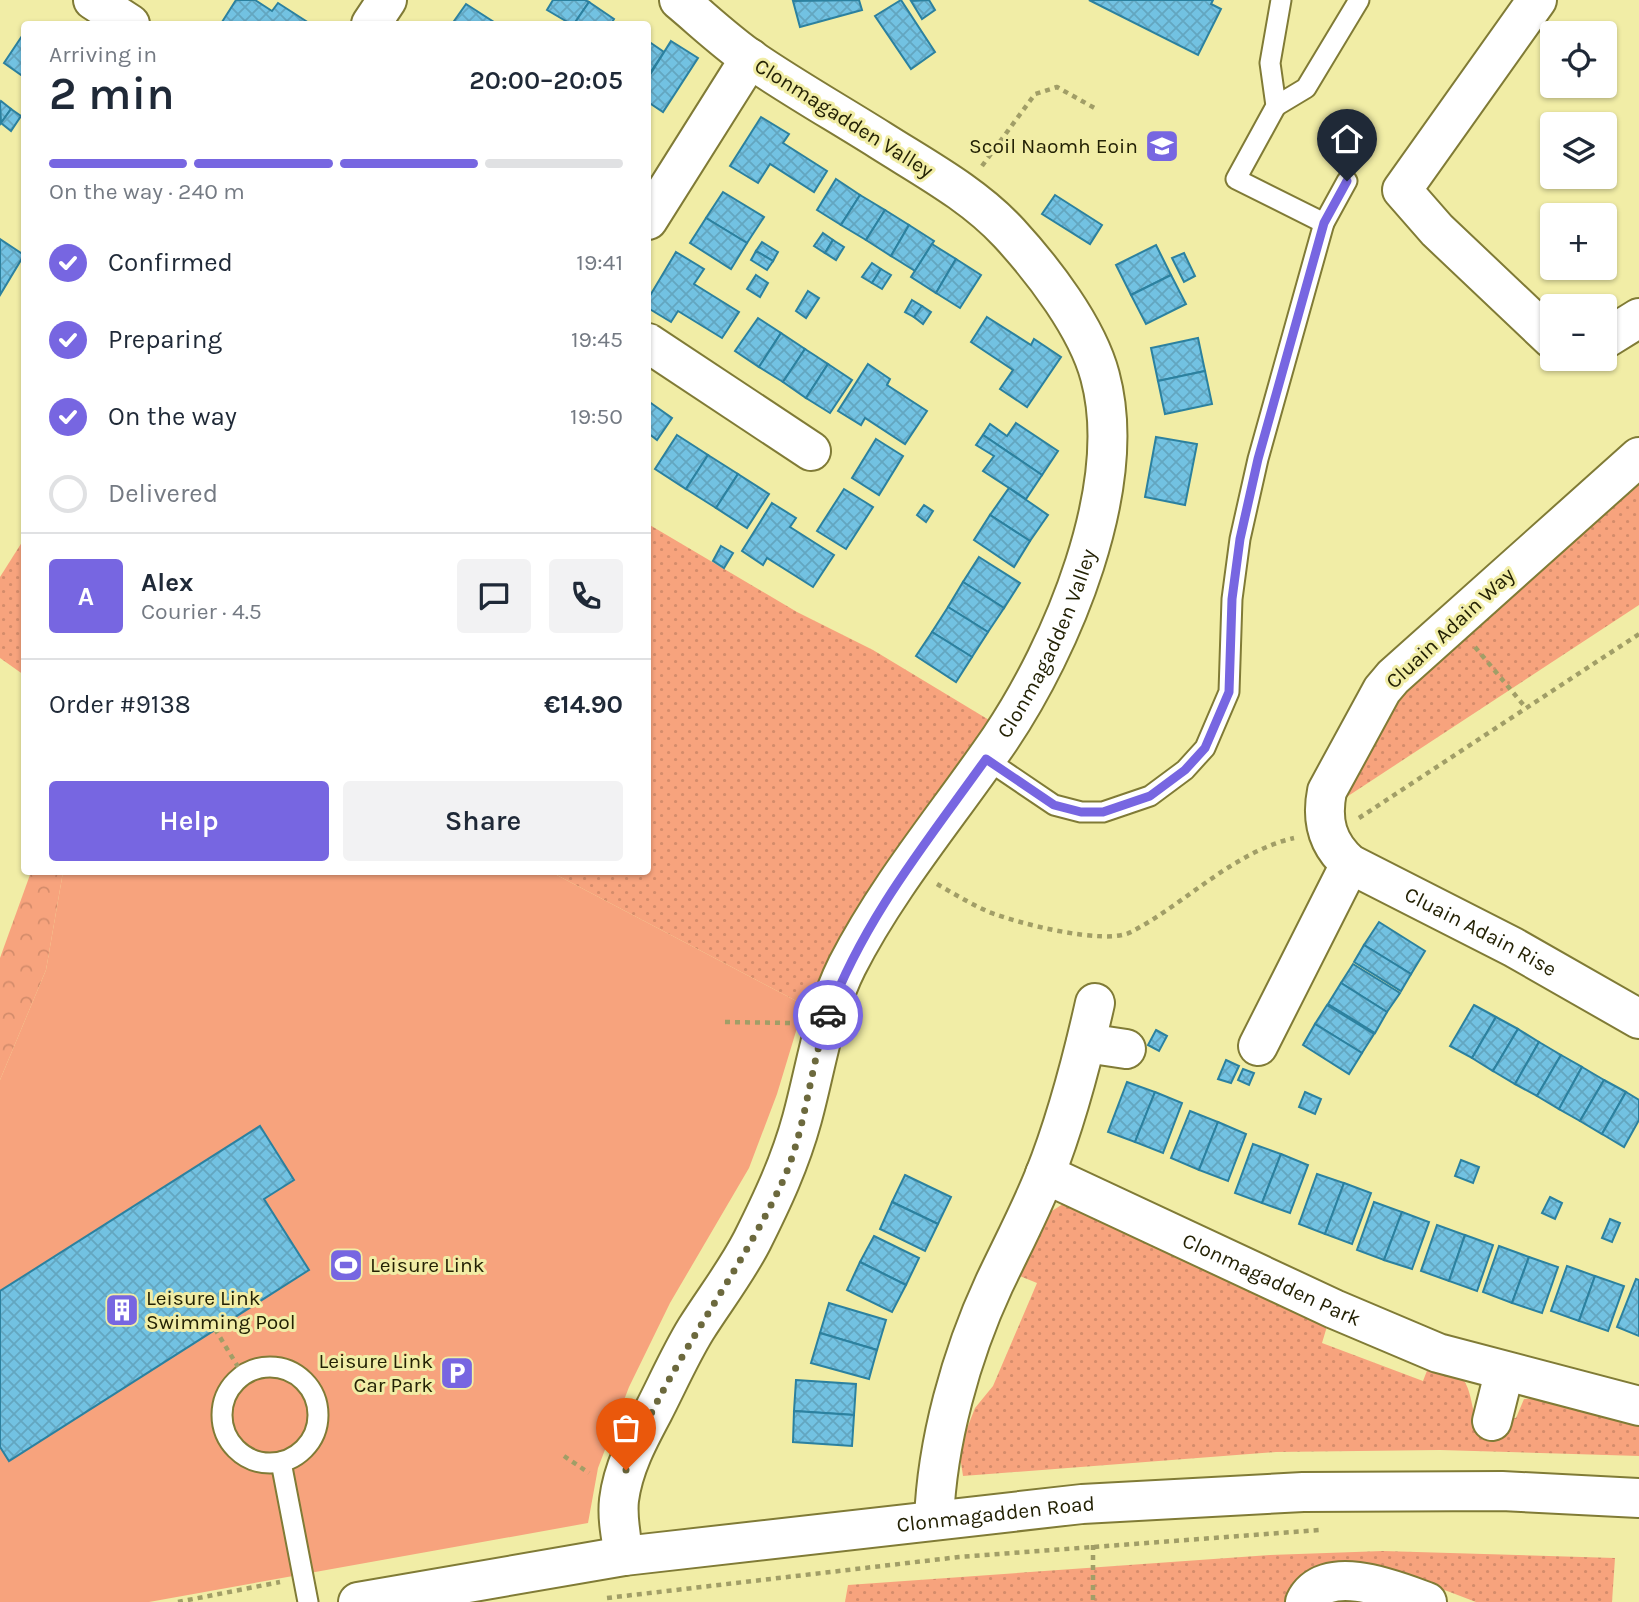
<!DOCTYPE html>
<html lang="en">
<head>
<meta charset="utf-8">
<style>
  body { margin:0; font-family:Karla,sans-serif; background:#f2f2f3; color:#1f2937; height:100vh; display:flex; flex-direction:column; font-size:26px; white-space:nowrap }
  * { box-sizing:border-box; margin:0 }
  p { font-size:23px; color:#747a83 }
  .icon { flex:none; width:38px; height:38px; fill:none; stroke:currentColor; stroke-width:2; stroke-linecap:round; stroke-linejoin:round }
  .map { position:relative; flex:1; overflow:hidden }
  .sheet { position:absolute; left:21px; top:21px; width:630px; height:854px; display:flex; flex-direction:column; background:#fff; border-radius:7px; box-shadow:0 2px 5px #0004 }
  .sheet>* { flex:none }
  .fabs { position:absolute; left:1540px; top:21px; display:grid; gap:14px }
  .fabs a { display:grid; place-items:center; width:77px; height:77px; border-radius:7px; background:#fff; box-shadow:0 2px 5px #0004; font-size:35px }
  .pin { position:absolute; display:grid; place-items:center; width:60px; height:60px; color:#fff; margin:-72px -30px; border-radius:50% 50% 50% 0; rotate:-45deg; box-shadow:0 0 7px #0007 }
  .pin .icon { rotate:45deg }
  .courier { position:absolute; display:grid; place-items:center; width:70px; height:70px; margin:-35px; border:5px solid #7766e1; border-radius:50%; background:#fff; color:#222; box-shadow:0 2px 9px #0007 }
  .overview em { font-style:normal; font-weight:600 }
  .overview div { display:flex; flex-direction:column-reverse }
  .overview { display:flex; align-items:center; justify-content:space-between; height:119px; padding:0 28px }
  h1 { font-size:46px; font-weight:600; line-height:52px }
  .bar { display:grid; grid-template-columns:repeat(4,1fr); gap:10px 7px; align-content:center; height:84px; padding:0 28px }
  .bar i { height:9px; border-radius:5px; background:#e0e1e3 }
  .bar .selected { background:#7766e1 }
  .bar p { grid-column:span 4 }
  .line { display:flex; align-items:center; gap:18px; padding:0 28px; border-top:2px solid #e0e1e3 }
  .line div { flex:1 }
  .round { display:grid; place-items:center; flex:none; width:74px; height:74px; border-radius:7px; background:#f2f2f3 }
  ol { padding:0 28px; list-style:none }
  li { display:flex; align-items:center; gap:21px; height:77px }
  li p { margin-inline-start:auto }
  li .icon { padding:7px; border-radius:50%; background:#7766e1; color:#fff; stroke-width:4 }
  li:last-child { color:#747a83 }
  li i { width:38px; height:38px; border:4px solid #e0e1e3; border-radius:50% }
  .action { display:flex; gap:14px; margin-top:auto; padding:14px 28px }
  .action a { flex:1; height:80px; border-radius:7px; background:#7766e1; color:#fff; font-size:28px; font-weight:600; line-height:80px; text-align:center }
  .action a+a { background:#f2f2f3; color:#1f2937 }
  .map>svg:first-child { display:block }
  .green { fill:url(#green-dots) }
  .forest { fill:url(#forest-crowns) }
  .pitch { fill:#f7a37d }
  .building { fill:url(#building-cross-hatch); stroke:#2c819f; stroke-width:2 }
  .lines { fill:none; stroke-linecap:round; stroke-linejoin:round }
  .service-casing { stroke:#807b36; stroke-width:23 }
  .minor-casing { stroke:#807b36; stroke-width:42 }
  .tertiary-casing { stroke:#807b36; stroke-width:42 }
  .path { stroke:#a19e67; stroke-width:4.5; stroke-dasharray:5 5; stroke-linecap:butt }
  .service { stroke:#fff; stroke-width:19 }
  .minor { stroke:#fff; stroke-width:38 }
  .tertiary { stroke:#fff; stroke-width:38 }
  .done { stroke:#6c693d; stroke-width:7; stroke-dasharray:0 12.6 }
  .route { stroke:#7766e1; stroke-width:9 }
  .labels { text-anchor:middle; dominant-baseline:central; stroke-width:6; stroke-linejoin:round; paint-order:stroke }
  .street-label { font-size:21px; fill:#242205; stroke:#f1eda6 }
  .poi-label { font-size:21px; fill:#242205; stroke:#f1eda6; text-anchor:end }
</style>
</head>
<body>
<div class="map">
<svg width="1639" height="1602" viewBox="0 0 1639 1602">
  <defs>
    <pattern id="green-dots" width="8" height="8" patternUnits="userSpaceOnUse" patternTransform="scale(1.75)"><rect width="8" height="8" fill="#f7a37d"/><path d="M2 2h.1M6 6h.1" fill="none" stroke="#d48c6b" stroke-width="1.8" stroke-linecap="round"/></pattern>
    <pattern id="forest-crowns" width="20" height="18" patternUnits="userSpaceOnUse" patternTransform="scale(1.75)"><rect width="20" height="18" fill="#f7a37d"/><path d="M2 6a3 3 0 1 1 6 0M12 15a3 3 0 1 1 6 0" fill="none" stroke="#d48c6b"/></pattern>
    <pattern id="building-cross-hatch" width="8" height="8" patternUnits="userSpaceOnUse" patternTransform="scale(1.75)"><rect width="8" height="8" fill="#72c2e2"/><path d="M0 0l8 8M0 8l8-8" fill="none" stroke="#63a6c0"/></pattern>
  </defs>
  <rect width="100%" height="100%" fill="#f1eda6"/>
  <g class="green">
    <polygon points="1639,471 1639,605 1342,800 1415,668"/>
    <polygon points="648,524 797,612 873,650 994,723 816,1008 804,1005 551,872 648,872"/>
    <polygon points="24,539 24,675 0,658 0,577"/>
    <path d="M1063,1204L1083,1206L1328,1323L1322,1343L1423,1381L1430,1363C1466,1373 1467,1379 1474,1413L1516,1418L1524,1399L1540,1398L1639,1417V1456L1440,1450L1276,1452L963,1476L959,1449L975,1408L993,1386L1037,1283L1015,1274L1047,1214Z"/>
    <polygon points="1383,1551 1615,1558 1612,1602 1476,1602 1434,1586 1286,1602 845,1602 848,1585 1270,1555"/>
  </g>
  <polygon class="forest" points="31,872 63,872 46,970 0,1080 0,958"/>
  <polygon class="pitch" points="63,872 551,872 804,1005 777,1094 749,1168 670,1303 629,1387 598,1468 588,1523 149,1602 0,1602 0,1080 46,970"/>
  <g class="building">
    <polygon points="236,0 255,0 272,11 278,3 309,23 226,24 222,22"/>
    <polygon points="553,0 585,0 589,2 574,24 571,24 547,10"/>
    <polygon points="859,0 862,10 800,27 793,1"/>
    <polygon points="901,0 935,52 911,69 875,16"/>
    <polygon points="929,0 935,10 922,19 911,1"/>
    <polygon points="1089,0 1213,0 1211,4 1221,9 1198,55"/>
    <polygon points="589,2 614,19 611,24 574,24"/>
    <polygon points="466,4 497,24 452,24"/>
    <polygon points="24,33 24,77 4,63"/>
    <polygon points="648,41 664,52 648,76"/>
    <polygon points="671,41 698,58 663,112 648,102 648,78"/>
    <polygon points="1,101 11,109 1,123 0,103"/>
    <polygon points="11,109 21,116 11,131 1,123"/>
    <polygon points="761,117 789,134 783,143 827,171 814,192 770,164 758,183 730,166"/>
    <polygon points="836,179 860,195 841,225 817,210"/>
    <polygon points="723,192 764,217 747,243 706,218"/>
    <polygon points="860,195 885,210 866,240 841,225"/>
    <polygon points="1055,195 1102,225 1090,244 1042,214"/>
    <polygon points="885,210 909,225 891,256 866,240"/>
    <polygon points="706,218 747,243 731,269 690,243"/>
    <polygon points="909,225 934,241 915,271 891,256"/>
    <polygon points="823,233 833,240 825,253 814,246"/>
    <polygon points="0,239 24,255 0,295"/>
    <polygon points="833,240 844,247 836,260 825,253"/>
    <polygon points="762,242 778,252 773,261 756,251"/>
    <polygon points="932,244 956,259 936,293 911,277"/>
    <polygon points="1156,245 1171,275 1131,295 1116,265"/>
    <polygon points="756,251 773,261 767,270 751,260"/>
    <polygon points="676,252 704,269 694,284 739,312 722,338 678,311 671,322 648,308 648,299"/>
    <polygon points="1184,253 1195,276 1184,282 1172,258"/>
    <polygon points="956,259 981,275 960,308 936,293"/>
    <polygon points="872,263 881,269 872,283 862,277"/>
    <polygon points="881,269 891,275 882,289 872,283"/>
    <polygon points="756,275 768,283 760,297 747,289"/>
    <polygon points="1171,275 1186,304 1146,324 1131,295"/>
    <polygon points="808,291 819,298 806,318 796,311"/>
    <polygon points="912,300 922,306 914,317 905,312"/>
    <polygon points="922,306 931,312 923,324 914,317"/>
    <polygon points="987,317 1031,345 1034,339 1061,357 1027,407 1000,389 1013,370 971,342"/>
    <polygon points="758,318 781,333 759,367 735,351"/>
    <polygon points="781,333 805,349 783,382 759,367"/>
    <polygon points="1198,338 1205,371 1158,381 1151,348"/>
    <polygon points="805,349 828,364 806,398 783,382"/>
    <polygon points="828,364 852,380 830,413 806,398"/>
    <polygon points="868,364 890,379 887,385 927,411 905,444 865,418 861,425 838,411"/>
    <polygon points="1205,371 1212,404 1165,414 1158,381"/>
    <polygon points="648,401 672,418 657,440 648,433"/>
    <polygon points="1016,423 1058,451 1042,475 983,435 990,424 1007,436"/>
    <polygon points="677,435 708,455 686,489 655,469"/>
    <polygon points="983,435 1042,475 1026,499 983,471 994,456 976,445"/>
    <polygon points="1156,437 1197,444 1185,505 1145,497"/>
    <polygon points="876,439 903,456 879,495 852,478"/>
    <polygon points="708,455 738,474 716,508 686,489"/>
    <polygon points="738,474 769,494 747,528 716,508"/>
    <polygon points="1009,488 1048,515 1030,541 990,515"/>
    <polygon points="844,489 873,507 846,549 817,531"/>
    <polygon points="772,503 796,518 790,527 834,555 813,587 767,558 763,565 742,551"/>
    <polygon points="924,505 933,511 926,522 917,515"/>
    <polygon points="990,515 1030,541 1014,567 974,540"/>
    <polygon points="721,546 733,553 724,568 713,561"/>
    <polygon points="979,557 1020,583 1004,608 963,582"/>
    <polygon points="963,582 1004,608 988,632 948,607"/>
    <polygon points="948,607 988,632 972,657 932,632"/>
    <polygon points="932,632 972,657 956,682 916,656"/>
    <polygon points="1379,922 1425,951 1411,974 1364,945"/>
    <polygon points="1364,945 1411,974 1401,991 1354,962"/>
    <polygon points="1353,964 1400,993 1387,1012 1341,983"/>
    <polygon points="1341,983 1387,1012 1375,1033 1328,1004"/>
    <polygon points="1327,1005 1374,1034 1362,1053 1315,1024"/>
    <polygon points="1474,1005 1496,1017 1472,1058 1450,1046"/>
    <polygon points="1496,1017 1518,1029 1493,1071 1472,1058"/>
    <polygon points="1315,1024 1362,1053 1349,1074 1303,1045"/>
    <polygon points="1518,1029 1539,1042 1515,1084 1493,1071"/>
    <polygon points="1156,1030 1167,1036 1159,1051 1148,1045"/>
    <polygon points="1539,1042 1561,1055 1537,1096 1515,1084"/>
    <polygon points="1561,1055 1582,1067 1559,1109 1537,1096"/>
    <polygon points="1226,1060 1239,1066 1231,1083 1218,1079"/>
    <polygon points="1582,1067 1604,1080 1580,1121 1559,1109"/>
    <polygon points="1243,1069 1254,1073 1249,1085 1238,1080"/>
    <polygon points="1604,1080 1626,1092 1602,1134 1580,1121"/>
    <polygon points="1127,1082 1155,1092 1135,1142 1108,1132"/>
    <polygon points="1155,1092 1182,1103 1163,1153 1135,1142"/>
    <polygon points="1305,1092 1321,1099 1315,1114 1299,1107"/>
    <polygon points="1626,1092 1639,1100 1639,1120 1624,1147 1602,1134"/>
    <polygon points="1190,1111 1218,1122 1199,1170 1171,1158"/>
    <polygon points="1218,1122 1246,1134 1228,1181 1199,1170"/>
    <polygon points="260,1126 294,1180 264,1199 309,1270 9,1461 0,1447 0,1291"/>
    <polygon points="1253,1144 1281,1154 1262,1203 1235,1193"/>
    <polygon points="1281,1154 1308,1165 1290,1213 1262,1203"/>
    <polygon points="1461,1160 1479,1167 1473,1183 1455,1176"/>
    <polygon points="1317,1174 1344,1183 1325,1234 1299,1224"/>
    <polygon points="905,1175 951,1197 938,1224 892,1202"/>
    <polygon points="1344,1183 1371,1193 1352,1244 1325,1234"/>
    <polygon points="1550,1197 1562,1203 1555,1219 1542,1213"/>
    <polygon points="892,1202 938,1224 925,1251 880,1229"/>
    <polygon points="1374,1202 1402,1212 1384,1260 1357,1250"/>
    <polygon points="1402,1212 1429,1222 1412,1269 1384,1260"/>
    <polygon points="1610,1219 1620,1223 1612,1242 1602,1238"/>
    <polygon points="1437,1225 1465,1235 1449,1281 1421,1271"/>
    <polygon points="1465,1235 1493,1245 1477,1291 1449,1281"/>
    <polygon points="874,1236 919,1258 906,1285 860,1262"/>
    <polygon points="1499,1246 1529,1257 1512,1303 1483,1292"/>
    <polygon points="1529,1257 1558,1267 1542,1313 1512,1303"/>
    <polygon points="860,1262 906,1285 892,1312 847,1290"/>
    <polygon points="1567,1266 1595,1276 1579,1321 1551,1311"/>
    <polygon points="1595,1276 1624,1286 1608,1331 1579,1321"/>
    <polygon points="1636,1279 1639,1280 1639,1336 1617,1327"/>
    <polygon points="829,1303 886,1320 877,1350 820,1333"/>
    <polygon points="820,1333 877,1350 869,1379 811,1363"/>
    <polygon points="796,1380 856,1384 854,1415 794,1411"/>
    <polygon points="794,1411 854,1415 852,1446 793,1442"/>
  </g>
  <g class="lines">
    <g class="service-casing">
      <g id="service">
        <polyline points="1281,0 1270,63 1276,106 1236,179 1324,223"/>
        <polyline points="1276,106 1306,88 1359,0"/>
        <polyline points="986,759 1054,805 1081,812 1103,812 1150,796 1185,770 1205,748 1229,692 1232,599 1240,539 1258,459 1324,223 1347,181"/>
        <circle cx="270" cy="1415" r="48"/>
        <polyline points="281,1462 308,1602"/>
      </g>
    </g>
    <g class="minor-casing">
      <g id="minor">
        <polyline points="93,0 130,24"/>
        <polyline points="1537,0 1402,190 1437,230 1552,339"/>
        <polyline points="371,24 387,0"/>
        <polyline points="648,220 750,58"/>
        <polyline points="1605,339 1639,318"/>
        <polyline points="648,343 811,451"/>
        <path id="s1" d="M1639,457L1393,677L1382,690L1327,791C1321,821 1327,844 1350,864L1513,947L1639,1019"/>
        <polyline points="1086,1043 1126,1049"/>
        <polyline points="1258,1046 1350,864"/>
        <path id="s2" d="M1045,1174L1334,1309L1438,1353L1639,1406"/>
        <polyline points="1492,1421 1504,1373"/>
        <path d="M934,1520C937,1442 961,1355 994,1284C1011,1248 1029,1214 1044,1177C1066,1122 1082,1061 1095,1003"/>
        <path id="s3" d="M624,1556C621,1537 617,1518 619,1500C623,1468 638,1440 653,1412C667,1385 680,1355 696,1329C715,1299 736,1272 752,1241C772,1201 790,1163 802,1119C816,1068 823,1014 847,966C889,884 948,815 1000,739C1062,647 1130,487 1100,376C1087,327 1043,270 1009,233C973,194 924,168 880,140C837,113 793,88 752,60C726,42 703,20 679,0"/>
        <path d="M1305,1602C1325,1561 1397,1591 1427,1602"/>
      </g>
    </g>
    <g class="tertiary-casing">
      <g id="tertiary">
        <path id="s4" d="M358,1602L624,1556L1082,1504L1303,1492L1502,1491L1639,1498"/>
      </g>
    </g>
    <g class="path">
      <polyline points="982,166 1035,94 1057,87 1098,110"/>
      <polyline points="1475,647 1526,708"/>
      <polyline points="1359,818 1639,634"/>
      <path d="M937,884C954,894 971,904 989,912C1017,923 1105,946 1131,932C1185,904 1233,852 1294,838"/>
      <polyline points="725,1022 790,1023"/>
      <polyline points="215,1329 243,1375"/>
      <polyline points="564,1456 589,1473"/>
      <polyline points="1093,1545 1093,1602"/>
      <polyline points="607,1598 959,1557 1320,1530"/>
      <polyline points="178,1602 280,1582"/>
    </g>
    <use href="#service" class="service"/>
    <use href="#minor" class="minor"/>
    <use href="#tertiary" class="tertiary"/>
  </g>
  <g class="lines">
    <path class="done" d="M626,1470C665,1368 734,1283 781,1185C806,1132 809,1070 828,1015"/>
    <path class="route" d="M828,1015C865,917 926,843 986,759L1054,805L1081,812H1103L1150,796L1185,770L1205,748L1229,692L1232,599L1240,539L1258,459L1324,223L1347,181"/>
  </g>
  <defs>
    <g id="school-square" transform="scale(1.75)"><rect x="-9" y="-9" width="18" height="18" rx="4" fill="#7766e1" stroke="#f1eda6"/><path d="M0-5L7-2L0 1L-7-2ZM-4 1L0 2.5L4 1V4Q0 6-4 4Z" fill="#fff"/></g>
    <g id="stadium-square" transform="scale(1.75)"><rect x="-9" y="-9" width="18" height="18" rx="4" fill="#7766e1" stroke="#f1eda6"/><path d="M0-5a6.5 5 0 1 0 0 10a6.5 5 0 1 0 0-10ZM-3.5-1.8h7v3.6h-7Z" fill="#fff"/></g>
    <g id="building-square" transform="scale(1.75)"><rect x="-9" y="-9" width="18" height="18" rx="4" fill="#7766e1" stroke="#f1eda6"/><path d="M-4-6H4V6H1V3H-1V6H-4ZM-2.5-4.3h1.7v1.8h-1.7ZM.8-4.3h1.7v1.8H.8ZM-2.5-1h1.7V.8h-1.7ZM.8-1h1.7V.8H.8Z" fill="#fff"/></g>
    <g id="parking-square" transform="scale(1.75)"><rect x="-9" y="-9" width="18" height="18" rx="4" fill="#7766e1" stroke="#f1eda6"/><path d="M-3.5-5.5H1a3.5 3.5 0 0 1 0 7H-1V5.5H-3.5ZM-1-3.4V-.6H.8a1.4 1.4 0 0 0 0-2.8Z" fill="#fff"/></g>
  </defs>
  <g fill-rule="evenodd">
    <use href="#school-square" x="1162" y="146"/>
    <use href="#stadium-square" x="346" y="1265"/>
    <use href="#building-square" x="122" y="1310"/>
    <use href="#parking-square" x="457" y="1373"/>
  </g>
  <g class="labels">
    <g class="street-label">
      <text transform="translate(844 118) rotate(32)">Clonmagadden Valley</text>
      <text transform="translate(1450 628) rotate(-43)">Cluain Adain Way</text>
      <text stroke="none"><textPath href="#s3" startOffset="1022">Clonmagadden Valley</textPath></text>
      <text stroke="none"><textPath href="#s1" startOffset="690">Cluain Adain Rise</textPath></text>
      <text stroke="none"><textPath href="#s2" startOffset="250">Clonmagadden Park</textPath></text>
      <text stroke="none"><textPath href="#s4" startOffset="644">Clonmagadden Road</textPath></text>
    </g>
    <g class="poi-label">
      <text x="1138" y="146">Scoil Naomh Eoin</text>
      <text x="370" y="1265" text-anchor="start">Leisure Link</text>
      <text x="146" y="1298" text-anchor="start">Leisure Link<tspan x="146" dy="24">Swimming Pool</tspan></text>
      <text x="433" y="1361">Leisure Link<tspan x="433" dy="24">Car Park</tspan></text>
    </g>
  </g>
</svg>
<div class="fabs">
<a><svg class="icon" aria-label="locate" viewBox="0 0 24 24"><circle cx="12" cy="12" r="6"/><path d="M12 2v4M12 18v4M2 12h4M18 12h4"/></svg></a>
<a><svg class="icon" aria-label="layers" viewBox="0 0 24 24"><path d="M12 4l9 5-9 5-9-5zM3 14l9 5 9-5"/></svg></a>
<a>+</a>
<a>−</a>
</div>
<div class="pin" style="left:626px;top:1470px;background:#ea580c"><svg class="icon" aria-label="bag" viewBox="0 0 24 24"><path d="M5 8h14l-1 12H6zM9 8a3 3 0 0 1 6 0"/></svg></div>
<div class="pin" style="left:1347px;top:181px;background:#1f2937"><svg class="icon" aria-label="home" viewBox="0 0 24 24"><path d="M3 11l9-7 9 7M6 9v11h12V9"/></svg></div>
<div class="courier" style="left:828px;top:1015px"><svg class="icon" aria-label="car" viewBox="0 0 24 24"><path d="M5 17H2v-5l4-1 3-4h7l3 4 3 1v5h-3M9 17h6M6 11h13"/><circle cx="7" cy="17" r="2"/><circle cx="17" cy="17" r="2"/></svg></div>
<section class="sheet">
<div class="overview"><div><h1>2 min</h1><p>Arriving in</p></div><em>20:00–20:05</em></div>
<div class="bar"><i class="selected"></i><i class="selected"></i><i class="selected"></i><i></i><p>On the way · 240 m</p></div>
<ol>
<li><svg class="icon" aria-label="check" viewBox="0 0 24 24"><path d="M5 12l5 5 9-10"/></svg>Confirmed<p>19:41</p></li>
<li><svg class="icon" aria-label="check" viewBox="0 0 24 24"><path d="M5 12l5 5 9-10"/></svg>Preparing<p>19:45</p></li>
<li><svg class="icon" aria-label="check" viewBox="0 0 24 24"><path d="M5 12l5 5 9-10"/></svg>On the way<p>19:50</p></li>
<li><i></i>Delivered</li>
</ol>
<div class="line" style="height:126px"><b class="round" style="background:#7766e1;color:#fff">A</b><div><b>Alex</b><p>Courier · 4.5</p></div><a class="round"><svg class="icon" aria-label="chat" viewBox="0 0 24 24"><path d="M4 5h16v11H9l-5 4z"/></svg></a><a class="round"><svg class="icon" aria-label="phone" viewBox="0 0 24 24"><path d="M5 4h4l2 5-3 2q2 4 5 5l2-3 5 2v4C11 20 4 13 5 4z"/></svg></a></div>
<div class="line" style="height:91px"><div>Order #9138</div><b>€14.90</b></div>
<div class="action"><a>Help</a><a>Share</a></div>
</section>
</div>
</body>
</html>
